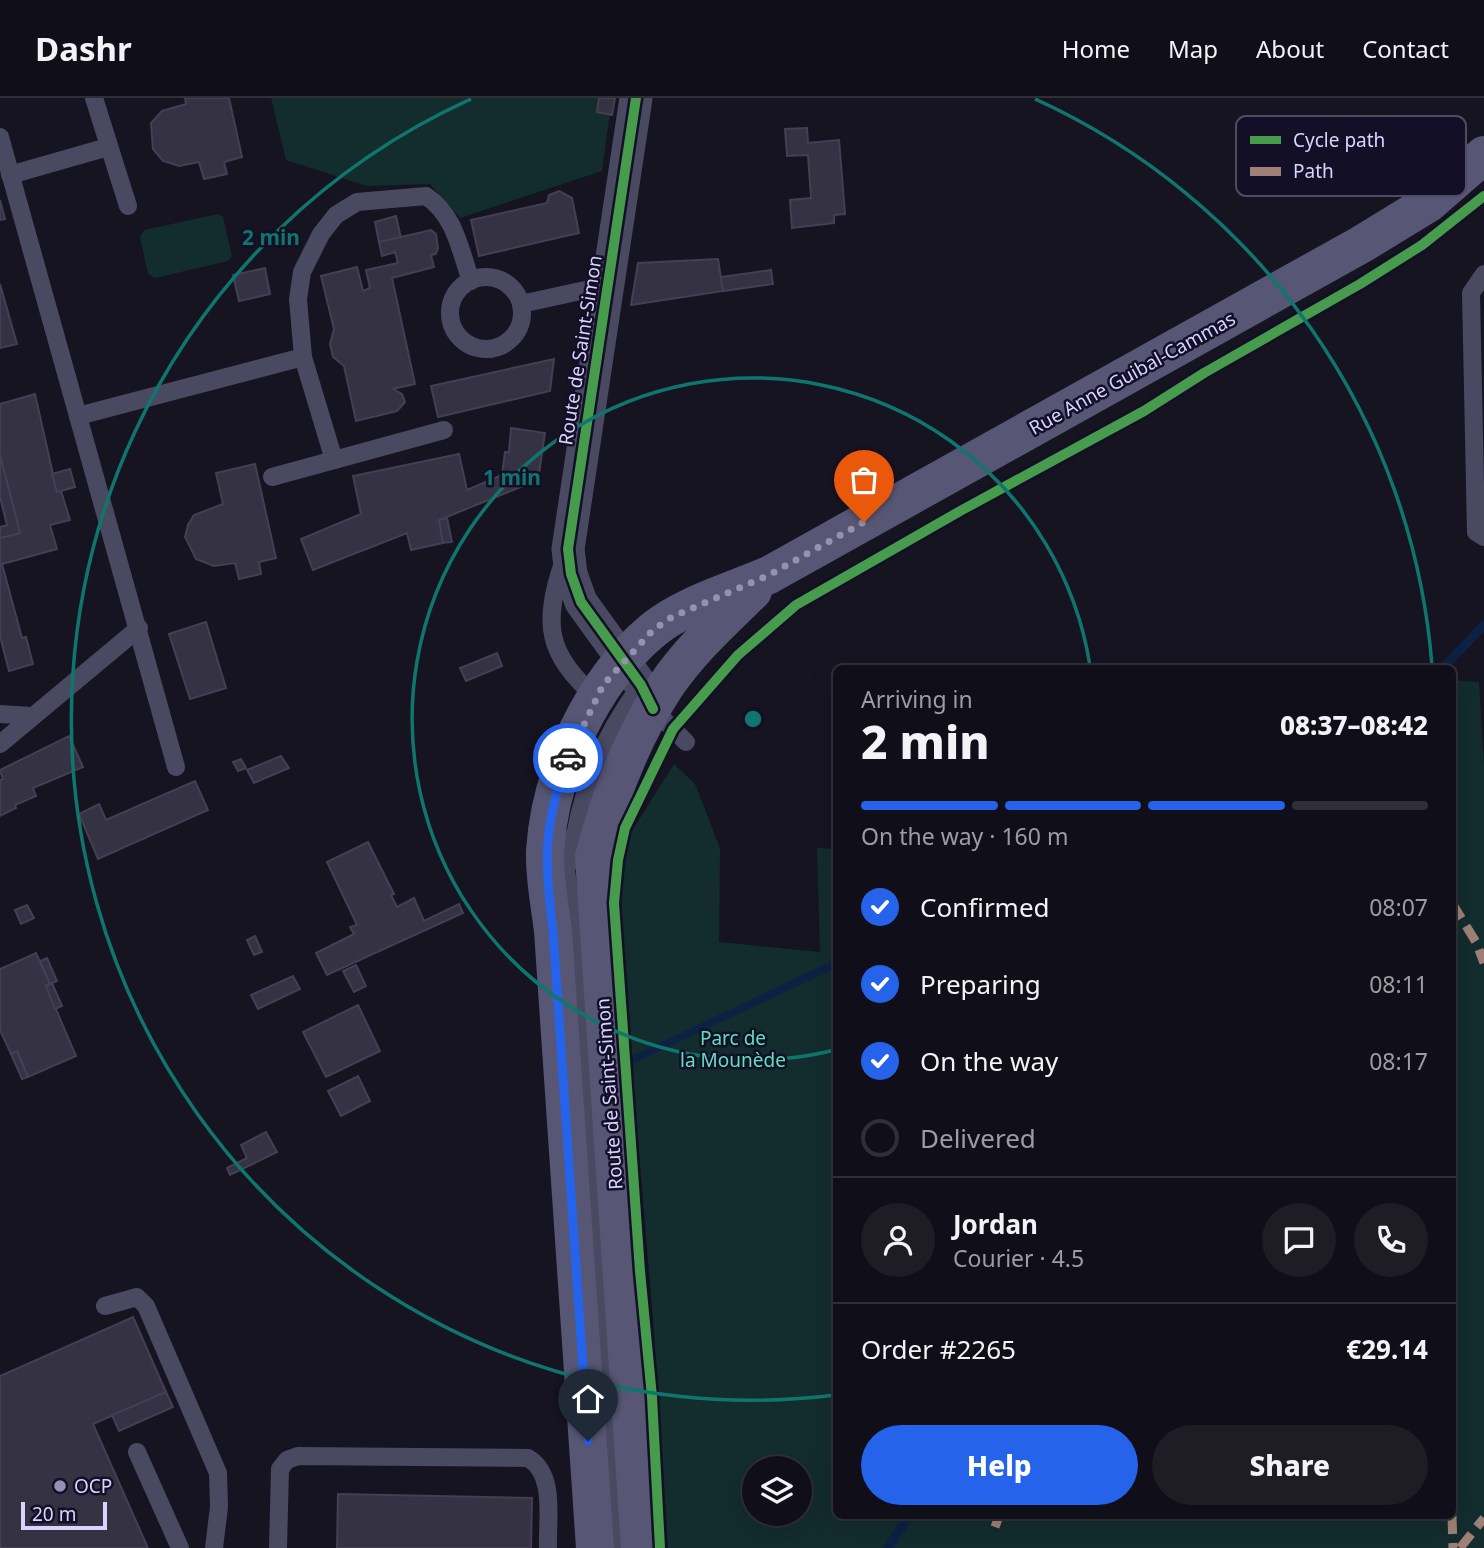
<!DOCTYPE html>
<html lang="en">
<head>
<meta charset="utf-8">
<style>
  body { margin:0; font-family:"Noto Sans",sans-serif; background:#1e1d26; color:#f1f3f6; height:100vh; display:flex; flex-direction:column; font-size:26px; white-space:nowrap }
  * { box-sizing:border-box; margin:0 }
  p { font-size:23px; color:#9c9ca2 }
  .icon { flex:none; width:38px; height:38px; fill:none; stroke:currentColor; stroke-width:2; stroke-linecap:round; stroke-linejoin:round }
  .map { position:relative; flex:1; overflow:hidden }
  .panel { position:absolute; left:833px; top:567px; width:623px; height:854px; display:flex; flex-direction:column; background:#100f19; border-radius:10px; box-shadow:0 7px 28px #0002,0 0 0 2px #302f38 }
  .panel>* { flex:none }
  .buttons { position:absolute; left:742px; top:1358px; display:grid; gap:14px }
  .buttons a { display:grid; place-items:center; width:70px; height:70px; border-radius:50%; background:#100f19; box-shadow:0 7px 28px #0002,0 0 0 2px #302f38; font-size:35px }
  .scale { position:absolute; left:21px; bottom:18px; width:86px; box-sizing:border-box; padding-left:7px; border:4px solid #d9d4ff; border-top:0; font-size:19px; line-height:24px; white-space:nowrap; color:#d9d4ff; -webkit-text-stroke:5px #130f26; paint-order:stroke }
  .pin { position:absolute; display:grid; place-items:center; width:60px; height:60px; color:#fff; margin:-72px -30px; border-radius:50% 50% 50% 0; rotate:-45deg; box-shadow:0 0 7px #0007 }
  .pin .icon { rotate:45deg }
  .courier { position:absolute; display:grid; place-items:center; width:70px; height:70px; margin:-35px; border:5px solid #2563eb; border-radius:50%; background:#fff; color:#222; box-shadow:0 2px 9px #0007 }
  .headline em { font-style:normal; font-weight:800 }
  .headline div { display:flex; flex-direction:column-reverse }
  .headline { display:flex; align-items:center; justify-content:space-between; height:119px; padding:0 28px }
  h1 { font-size:46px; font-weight:800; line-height:52px }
  .bar { display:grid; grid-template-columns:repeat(4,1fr); gap:10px 7px; align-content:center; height:84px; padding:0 28px }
  .bar i { height:9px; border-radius:5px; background:#302f38 }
  .bar .selected { background:#2563eb }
  .bar p { grid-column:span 4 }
  .line { display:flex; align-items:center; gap:18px; padding:0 28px; border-top:2px solid #302f38 }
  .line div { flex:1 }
  .round { display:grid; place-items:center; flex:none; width:74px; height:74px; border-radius:37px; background:#1e1d26 }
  ol { padding:0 28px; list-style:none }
  li { display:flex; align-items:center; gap:21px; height:77px }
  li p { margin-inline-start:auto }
  li .icon { padding:7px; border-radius:50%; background:#2563eb; color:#fff; stroke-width:4 }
  li:last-child { color:#9c9ca2 }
  li i { width:38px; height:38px; border:4px solid #302f38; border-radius:50% }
  .cta { display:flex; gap:14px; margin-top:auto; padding:14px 28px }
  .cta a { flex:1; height:80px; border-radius:42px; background:#2563eb; color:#fff; font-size:28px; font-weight:800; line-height:80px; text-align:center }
  .cta a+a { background:#1e1d26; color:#f1f3f6 }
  header { display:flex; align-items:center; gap:42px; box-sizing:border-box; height:98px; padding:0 35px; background:#100f19; border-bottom:2px solid #302f38 }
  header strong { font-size:33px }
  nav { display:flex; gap:38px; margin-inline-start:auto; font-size:24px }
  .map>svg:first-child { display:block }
  .green { fill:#132c2d; fill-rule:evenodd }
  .water { fill:#0d2144 }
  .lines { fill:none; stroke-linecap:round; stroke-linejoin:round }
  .stream { stroke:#0d2144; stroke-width:9 }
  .building { fill:#343243; stroke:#433f54; stroke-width:2 }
  .service { stroke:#4a4962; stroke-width:18 }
  .minor { stroke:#4a4962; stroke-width:33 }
  .secondary { stroke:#575674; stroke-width:38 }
  .quiet { stroke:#9e8076; stroke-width:9; stroke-dasharray:18 9; stroke-linecap:butt }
  .cycleway-casing { stroke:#130f26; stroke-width:15 }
  .cycleway { stroke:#469c4c; stroke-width:10 }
  .done { stroke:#9591b1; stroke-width:7; stroke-dasharray:0 12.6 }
  .route { stroke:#2563eb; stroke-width:9 }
  .ring { fill:none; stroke:#0f766e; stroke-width:3.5 }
  .poi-dot { fill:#9591b1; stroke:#130f26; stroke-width:2.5 }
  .labels { text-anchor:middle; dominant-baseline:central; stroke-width:5; stroke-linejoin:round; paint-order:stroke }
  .street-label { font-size:19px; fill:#d9d4ff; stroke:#130f26 }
  .park-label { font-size:19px; fill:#5fe0c0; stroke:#130f26 }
  .poi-label { font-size:19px; fill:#d9d4ff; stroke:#130f26; text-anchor:start }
  .key { fill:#130f26; stroke:#4e4a67; stroke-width:2 }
  .key-label { font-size:19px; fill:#d9d4ff }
  .centre { fill:#0f766e; stroke:#130f26; stroke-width:3.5 }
  .ring-label { font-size:21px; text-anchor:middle; font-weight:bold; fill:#0f766e; stroke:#130f26; stroke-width:5; stroke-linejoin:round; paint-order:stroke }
</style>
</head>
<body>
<header>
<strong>Dashr</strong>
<nav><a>Home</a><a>Map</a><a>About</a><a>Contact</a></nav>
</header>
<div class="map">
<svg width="1484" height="1450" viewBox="0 0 1484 1450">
  <rect width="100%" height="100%" fill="#161421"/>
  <g class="green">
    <polygon points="271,0 612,0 602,73 460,120 430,86 367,88 286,62"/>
    <polygon points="218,116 223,119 232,158 228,163 155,180 148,176 140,139 144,132"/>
    <path d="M1453,582L1479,584L1484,669V1450H668L653,1221L619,819L625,744L674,666L695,686L720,750L719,844L820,854L817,750L836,751V1418H1452ZM754,1370H800V1416H754Z"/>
  </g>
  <polygon class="water" points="836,861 836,870 628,968 626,961"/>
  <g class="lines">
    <g class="stream">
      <polyline points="1443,570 1484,527"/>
      <polyline points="888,1450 909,1418"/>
    </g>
  </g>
  <g class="building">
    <polygon points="185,0 229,0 242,59 224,64 227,76 204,81 199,64 179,68 163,63 153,51 151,25 162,13 186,6"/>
    <polygon points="599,0 615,0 612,17 597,14"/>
    <polygon points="807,30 808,45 839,42 845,116 834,117 834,125 792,130 790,102 811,100 808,57 787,58 785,31"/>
    <polygon points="559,93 572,100 579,135 479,158 471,122 547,105 549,97"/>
    <polygon points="0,102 5,121 0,122"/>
    <polygon points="396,118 401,140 379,144 375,124"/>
    <polygon points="431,132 436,136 438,150 436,156 431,157 434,169 392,180 415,286 393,291 402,296 405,304 397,313 356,323 344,268 333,259 330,246 334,231 321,178 357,169 363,193 370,190 366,172 398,165 395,154 382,158 379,144"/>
    <polygon points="718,161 723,193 631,207 638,165"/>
    <polygon points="265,170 270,196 239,203 233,177"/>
    <polygon points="771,172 773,186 723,193 721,179"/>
    <polygon points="0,186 17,246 0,250"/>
    <polygon points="554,261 550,293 438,319 431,288"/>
    <polygon points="35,296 57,394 61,393 70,422 50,427 57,451 2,466 22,540 26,539 33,566 9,573 0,538 0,440 20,435 0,357 0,306"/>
    <polygon points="511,330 545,335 538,382 439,422 443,445 411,452 407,435 313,472 301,441 361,416 353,378 459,356 467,392 502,377 505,354 509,354"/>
    <polygon points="0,357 20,435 0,440 0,429 7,427 0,399"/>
    <polygon points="255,366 276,460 259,464 261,476 239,481 235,465 214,468 196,461 185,439 188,427 194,417 223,406 216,375"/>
    <polygon points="70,371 75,389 57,394 52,376"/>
    <polygon points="447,420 452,444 443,445 439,422"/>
    <polygon points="206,524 226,590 190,601 169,536"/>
    <polygon points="497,555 502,568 466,583 460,570"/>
    <polygon points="69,638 83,669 33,690 36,698 15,707 16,710 0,718 0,682 3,681 0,672"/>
    <polygon points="281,658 289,670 254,685 247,672"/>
    <polygon points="241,661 246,670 238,673 233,664"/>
    <polygon points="195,683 208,712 98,761 79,716 99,706 106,722"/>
    <polygon points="368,744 394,796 391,797 397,809 414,800 424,823 459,806 463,815 327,877 316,855 354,836 350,829 357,827 327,764"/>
    <polygon points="27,807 34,820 21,826 15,812"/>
    <polygon points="255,838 262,854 254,857 247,842"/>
    <polygon points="36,855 50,886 46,888 76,958 28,979 17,953 11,956 0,932 0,871"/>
    <polygon points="47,860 57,883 50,886 40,863"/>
    <polygon points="356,867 366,888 354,894 343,873"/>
    <polygon points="293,878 300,891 258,911 251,897"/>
    <polygon points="52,885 62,908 55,911 46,888"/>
    <polygon points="358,907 380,953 326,979 303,934"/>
    <polygon points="17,953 28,979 22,981 11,956"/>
    <polygon points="358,978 370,1003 341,1018 328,993"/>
    <polygon points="266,1034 277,1054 230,1077 227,1070 247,1060 241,1047"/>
    <polygon points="133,1219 166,1294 93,1326 148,1450 0,1450 0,1278"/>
    <polygon points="166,1294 173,1309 119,1333 112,1317"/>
    <polygon points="338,1396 532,1400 531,1450 337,1450"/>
  </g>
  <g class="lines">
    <g class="service">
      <polyline points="94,0 128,108"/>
      <polyline points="0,39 176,669"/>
      <polyline points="10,77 108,49"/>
      <polyline points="1484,176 1471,195 1476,434 1484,439"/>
      <circle cx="486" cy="215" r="36"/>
      <polyline points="521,206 608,187"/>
      <polyline points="78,318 303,259"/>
      <path d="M334,362L303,259L298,201L302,174L321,136L336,117L357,104L426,98C455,117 460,152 471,183"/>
      <polyline points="272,379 444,332"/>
      <path d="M563,465C543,524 546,557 596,599"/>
      <polyline points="653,611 686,644"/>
      <polyline points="0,616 31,618"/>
      <polyline points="0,646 139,530"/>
      <polyline points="561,739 575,833 618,1450"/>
      <path d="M571,764C579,696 600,643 641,587"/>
      <polyline points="105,1208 137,1199 146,1208 218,1375 219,1409 214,1450"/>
      <polyline points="137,1354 180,1450"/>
      <path d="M278,1450L280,1371L287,1362L298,1358L528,1360C556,1376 547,1421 548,1450"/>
    </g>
    <polyline class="minor" points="636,0 568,451 571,476 581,504 641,587 653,611"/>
    <g class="secondary">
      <path d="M595,1450L553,833C550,807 544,780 545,753C550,673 592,583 653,532C685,506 732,493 769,477L1362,146L1429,105L1484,57"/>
      <path d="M640,1450L594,759C609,700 632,640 665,589C689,553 722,523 753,493"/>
    </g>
    <g class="quiet">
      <polyline points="1452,805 1476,844 1484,865"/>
      <polyline points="1452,1418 1453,1450"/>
      <polyline points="995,1429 999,1418"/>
      <polyline points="1460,1450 1484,1420"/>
    </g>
    <g class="cycleway-casing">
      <g id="cycleway">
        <polyline points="636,0 568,451 571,476 581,504 641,587 653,611"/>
        <polyline points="660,1450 652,1299 640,1173 614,805 618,762 625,730 673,631 738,557 796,507 962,412 1144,313 1204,275 1360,186 1422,147 1484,98"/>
      </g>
    </g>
    <use href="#cycleway" class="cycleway"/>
  </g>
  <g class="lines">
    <polyline class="done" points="568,660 603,587 653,532 672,519 769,477 864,424"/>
    <path class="route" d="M568,660C543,728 544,762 553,833L588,1343"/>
  </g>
  <g class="ring">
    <path d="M835 952A341 341 0 1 1 1090 568"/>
    <path d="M836 1297A681 681 0 0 1 471 1M1035 1A681 681 0 0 1 1432 568"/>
  </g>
  <circle class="poi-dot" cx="60" cy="1388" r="7"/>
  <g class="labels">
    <g class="street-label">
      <text transform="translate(580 252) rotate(-81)">Route de Saint-Simon</text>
      <text transform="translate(1132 275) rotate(-29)">Rue Anne Guibal-Cammas</text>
      <text transform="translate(609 996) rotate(-94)">Route de Saint-Simon</text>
    </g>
    <g class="park-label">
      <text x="733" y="940">Parc de<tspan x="733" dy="22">la Mounède</tspan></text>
    </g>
    <g class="poi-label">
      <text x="74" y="1388">OCP</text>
    </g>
  </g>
  <rect x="1236" y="18" width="230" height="80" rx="10" class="key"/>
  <rect x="1250" y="38" width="31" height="8" fill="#469c4c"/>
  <rect x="1250" y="69" width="31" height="9" fill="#9e8076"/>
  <g class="key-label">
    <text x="1293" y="49">Cycle path</text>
    <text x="1293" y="80">Path</text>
  </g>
  <circle cx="753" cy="621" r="10" class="centre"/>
  <g class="ring-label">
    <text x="271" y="147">2 min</text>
    <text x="512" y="387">1 min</text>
  </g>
</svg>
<div class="buttons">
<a><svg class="icon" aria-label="layers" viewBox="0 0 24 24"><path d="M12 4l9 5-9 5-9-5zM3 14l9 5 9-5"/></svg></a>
</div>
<div class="scale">20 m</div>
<div class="pin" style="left:864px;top:424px;background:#ea580c"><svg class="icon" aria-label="bag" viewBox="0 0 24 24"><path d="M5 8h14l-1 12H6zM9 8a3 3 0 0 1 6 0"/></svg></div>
<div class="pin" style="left:588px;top:1343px;background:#1f2937"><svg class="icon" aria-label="home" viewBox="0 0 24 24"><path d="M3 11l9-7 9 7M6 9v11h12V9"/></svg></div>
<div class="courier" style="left:568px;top:660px"><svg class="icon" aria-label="car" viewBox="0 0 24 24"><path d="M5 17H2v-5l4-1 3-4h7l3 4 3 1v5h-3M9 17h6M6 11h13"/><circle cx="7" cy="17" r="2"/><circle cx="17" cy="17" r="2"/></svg></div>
<section class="panel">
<div class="headline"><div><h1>2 min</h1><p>Arriving in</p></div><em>08:37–08:42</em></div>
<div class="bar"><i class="selected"></i><i class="selected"></i><i class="selected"></i><i></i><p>On the way · 160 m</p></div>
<ol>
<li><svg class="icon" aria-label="check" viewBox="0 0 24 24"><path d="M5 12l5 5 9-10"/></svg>Confirmed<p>08:07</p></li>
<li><svg class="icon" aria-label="check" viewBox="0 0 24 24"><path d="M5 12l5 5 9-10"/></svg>Preparing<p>08:11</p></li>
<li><svg class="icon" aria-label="check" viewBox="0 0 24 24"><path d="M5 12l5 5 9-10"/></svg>On the way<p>08:17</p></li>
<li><i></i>Delivered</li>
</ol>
<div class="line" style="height:126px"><a class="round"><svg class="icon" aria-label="person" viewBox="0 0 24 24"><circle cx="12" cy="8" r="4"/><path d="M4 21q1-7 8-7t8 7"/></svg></a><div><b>Jordan</b><p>Courier · 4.5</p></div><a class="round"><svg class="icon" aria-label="chat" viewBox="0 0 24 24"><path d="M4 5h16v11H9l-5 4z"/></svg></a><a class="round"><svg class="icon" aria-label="phone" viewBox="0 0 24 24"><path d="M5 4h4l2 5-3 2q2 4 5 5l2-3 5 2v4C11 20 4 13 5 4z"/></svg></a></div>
<div class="line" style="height:91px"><div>Order #2265</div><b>€29.14</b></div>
<div class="cta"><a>Help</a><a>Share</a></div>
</section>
</div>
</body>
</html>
